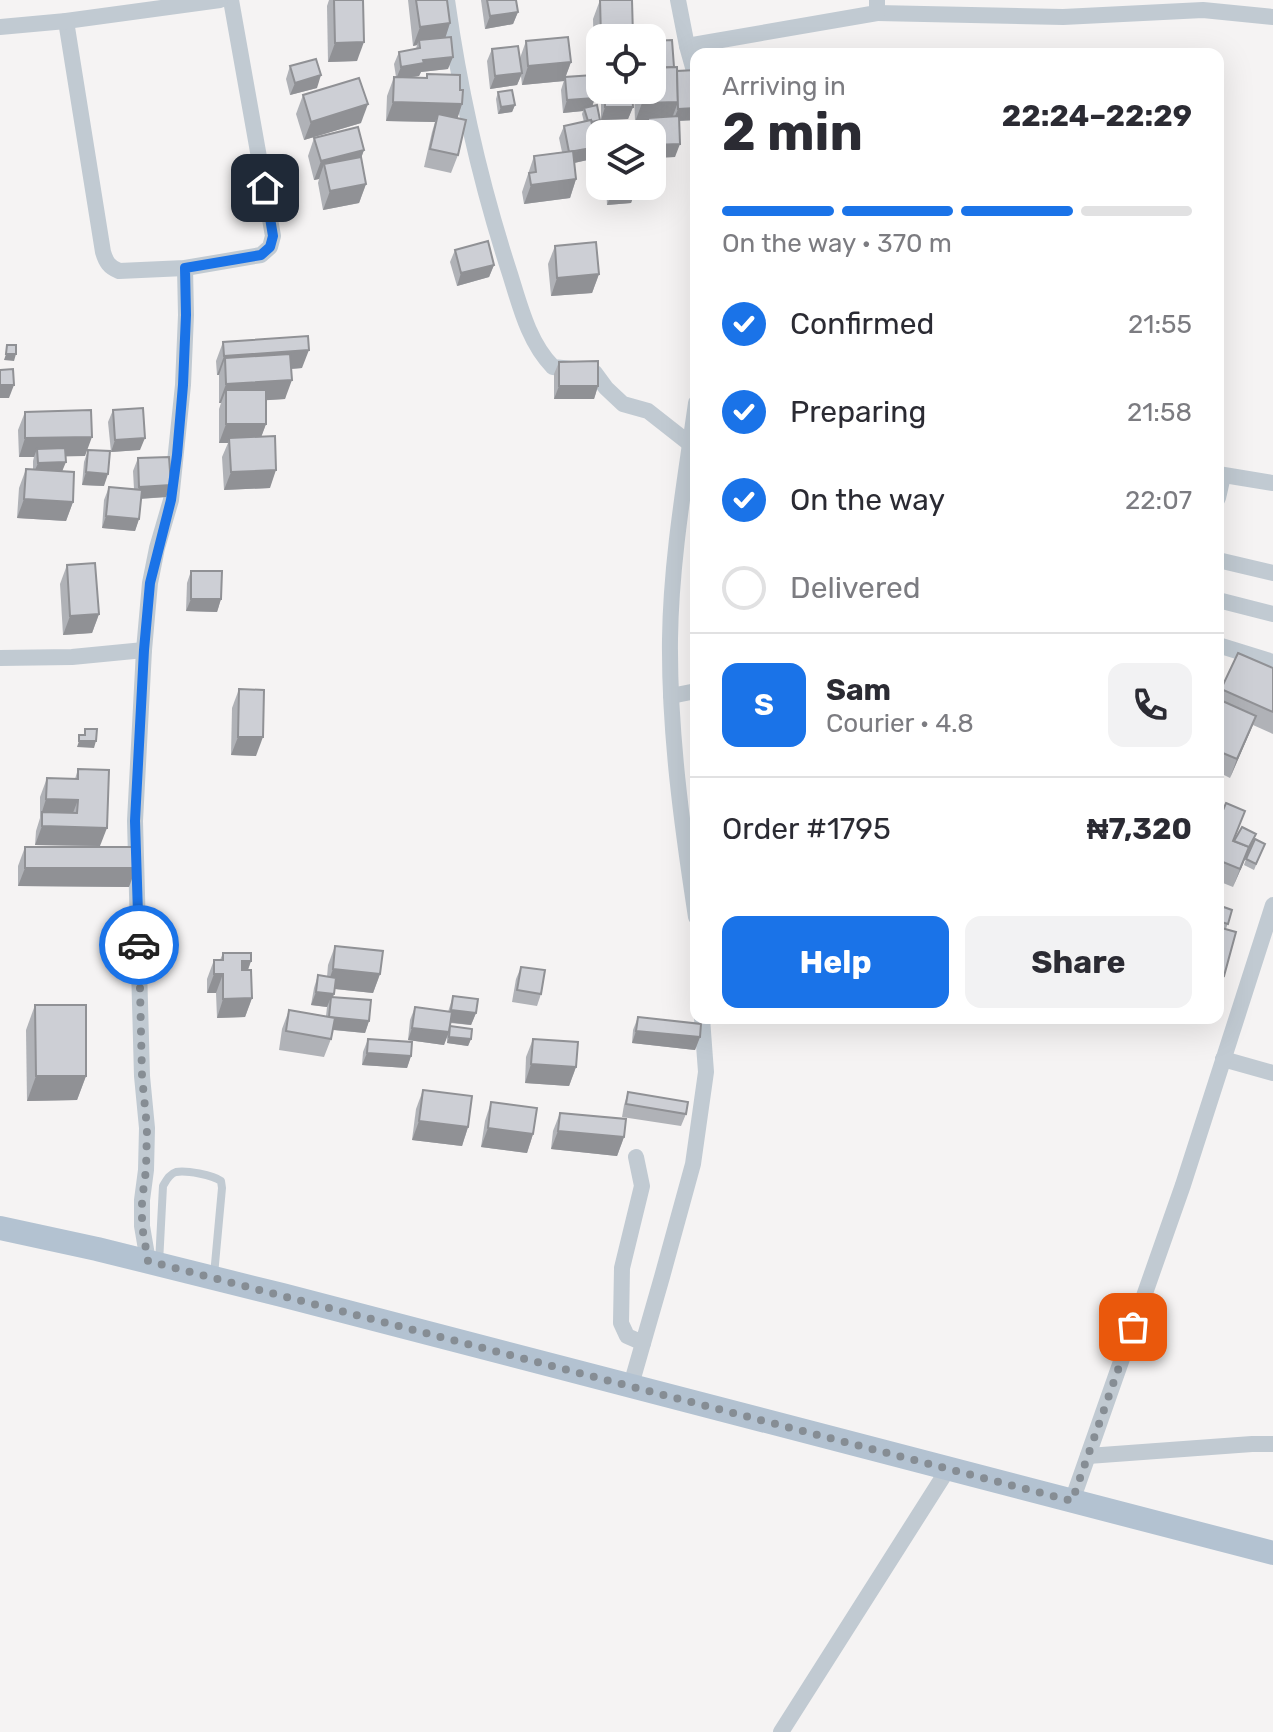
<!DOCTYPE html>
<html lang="en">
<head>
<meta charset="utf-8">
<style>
  body { margin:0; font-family:Rubik,sans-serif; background:#f2f2f3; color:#2b2b33; height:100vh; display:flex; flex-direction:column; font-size:30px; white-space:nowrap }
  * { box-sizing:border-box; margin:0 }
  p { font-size:26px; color:#7c7c81 }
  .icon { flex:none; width:44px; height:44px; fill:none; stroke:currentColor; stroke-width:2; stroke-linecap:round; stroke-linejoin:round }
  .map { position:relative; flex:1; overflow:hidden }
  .details { position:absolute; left:690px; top:48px; width:534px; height:976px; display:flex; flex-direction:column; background:#fff; border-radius:16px; box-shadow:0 8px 32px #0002 }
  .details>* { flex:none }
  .controls { position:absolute; left:586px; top:24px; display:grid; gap:16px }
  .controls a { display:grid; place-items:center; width:80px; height:80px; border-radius:16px; background:#fff; box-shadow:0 8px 32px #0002; font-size:40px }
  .pin { position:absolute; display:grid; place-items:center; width:68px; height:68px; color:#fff; margin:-34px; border-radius:16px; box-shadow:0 4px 12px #0006 }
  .courier { position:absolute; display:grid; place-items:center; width:80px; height:80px; margin:-40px; border:6px solid #1a73e8; border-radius:50%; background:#fff; color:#222; box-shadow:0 2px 10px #0007 }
  .summary em { font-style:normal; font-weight:700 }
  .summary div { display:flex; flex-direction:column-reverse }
  .summary { display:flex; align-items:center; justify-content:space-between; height:136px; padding:0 32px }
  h1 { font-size:52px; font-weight:700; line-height:60px }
  .bar { display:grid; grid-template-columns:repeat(4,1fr); gap:12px 8px; align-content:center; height:96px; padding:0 32px }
  .bar i { height:10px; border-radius:6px; background:#e1e1e2 }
  .bar .selected { background:#1a73e8 }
  .bar p { grid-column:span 4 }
  .line { display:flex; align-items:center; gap:20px; padding:0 32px; border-top:2px solid #e1e1e2 }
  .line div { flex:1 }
  .round { display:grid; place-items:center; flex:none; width:84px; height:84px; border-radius:16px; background:#f2f2f3 }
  ol { padding:0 32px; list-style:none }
  li { display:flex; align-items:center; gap:24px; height:88px }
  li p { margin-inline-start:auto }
  li .icon { padding:8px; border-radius:50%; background:#1a73e8; color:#fff; stroke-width:4 }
  li:last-child { color:#7c7c81 }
  li i { width:44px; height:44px; border:4px solid #e1e1e2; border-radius:50% }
  .button { display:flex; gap:16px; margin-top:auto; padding:16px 32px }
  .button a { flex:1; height:92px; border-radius:16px; background:#1a73e8; color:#fff; font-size:32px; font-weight:700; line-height:92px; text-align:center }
  .button a+a { background:#f2f2f3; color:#2b2b33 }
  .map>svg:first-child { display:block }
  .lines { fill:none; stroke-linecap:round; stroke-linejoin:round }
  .lane { stroke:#c1cad2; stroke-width:8 }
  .street { stroke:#c1cad2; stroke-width:16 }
  .primary { stroke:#b3c2d1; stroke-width:24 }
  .wall { fill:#b0b2b7 }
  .shaded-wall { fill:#909195 }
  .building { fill:#cdcfd5; stroke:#909195; stroke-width:2 }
  .done { stroke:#868d94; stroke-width:8; stroke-dasharray:0 14.4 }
  .route { stroke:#1a73e8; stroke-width:10 }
</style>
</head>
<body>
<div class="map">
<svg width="1273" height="1732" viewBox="0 0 1273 1732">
  <rect width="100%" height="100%" fill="#f5f3f3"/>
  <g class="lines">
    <path class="lane" d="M159,1263L163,1186C166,1181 169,1174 176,1172C186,1170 213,1175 221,1181L222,1188L214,1275"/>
    <g class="street">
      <path d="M447,0C460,93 481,185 510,274C520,306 529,343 553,367L591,371L595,373L606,388L623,404L648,411L690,444"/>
      <polyline points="678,0 687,46 696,78"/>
      <polyline points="877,13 1063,17 1203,10 1273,17"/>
      <path d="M66,21L103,252C106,262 109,267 119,271L185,268L261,255L270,247L273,236L231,0"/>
      <polyline points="0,27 66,21 220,0"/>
      <polyline points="687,46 877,13 877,0"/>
      <path d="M696,403C685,481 671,560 670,639C669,732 682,826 696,917"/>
      <polyline points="1218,474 1273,483"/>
      <polyline points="1218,498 1223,476"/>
      <polyline points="1218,560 1273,573"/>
      <polyline points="1218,600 1273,614"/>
      <polyline points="1218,645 1273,662"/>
      <polyline points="0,658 72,657 144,650"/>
      <polyline points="671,696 696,691"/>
      <polyline points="1223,1059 1273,1073"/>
      <polyline points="636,1157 642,1186 622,1268 621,1323 627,1336 643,1343"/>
      <polyline points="148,1261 142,1226 142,1200 146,1170 147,1128 142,1076 135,821 144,650 150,583 157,548 171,500 183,385 186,315 185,268"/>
      <polyline points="631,1385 662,1277 693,1164 706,1072 702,1018"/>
      <polyline points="1088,1456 1252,1444 1273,1444"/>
      <polyline points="1072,1501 1183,1185 1273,905"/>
      <polyline points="781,1732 948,1469"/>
    </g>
    <polyline class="primary" points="0,1228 97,1249 282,1295 1273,1553"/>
  </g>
  <g class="wall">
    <polygon points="329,0 363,0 357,61 328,62 327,6"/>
    <polygon points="408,0 447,0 450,23 445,38 448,69 421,72 419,76 409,78 426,78 427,74 460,90 462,104 457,118 458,155 451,173 424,167 432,132 435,122 386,121 387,96 394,77 396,77 394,64 399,52 416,49 417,45 413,46"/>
    <polygon points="481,0 516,0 518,12 513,24 485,29"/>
    <polygon points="600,0 633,38 600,38 600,56 594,56 593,19"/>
    <polygon points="526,41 571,62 564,81 522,85 521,76 517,85 490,89 487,61 492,49 520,58"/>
    <polygon points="290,66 317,88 290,95 286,79"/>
    <polygon points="674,67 677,71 696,70 696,120 679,121 675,157 652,158 652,134 644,134 644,130 647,122 635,122 634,90 652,90"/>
    <polygon points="565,77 595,98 592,106 598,126 593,127 597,147 592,159 574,163 576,179 570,198 524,204 522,192 534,156 562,152 559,138 564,126 584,122 582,114 583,111 563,113 561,90"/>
    <polygon points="601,90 632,90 633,107 628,119 601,120"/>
    <polygon points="498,92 515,105 512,112 498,114 496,99"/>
    <polygon points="303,95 361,123 304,140 296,114"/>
    <polygon points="314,138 364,150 361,158 366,184 359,203 323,210 318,183 319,179 314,180 308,156"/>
    <polygon points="606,186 635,186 631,203 607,205"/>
    <polygon points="555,246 599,274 592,293 551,296 548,264"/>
    <polygon points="455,250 494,265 489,277 457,286 450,262"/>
    <polygon points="223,342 302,368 291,369 285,399 266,400 266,424 261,437 270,488 224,490 222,457 228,443 219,443 219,409 221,403 219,403 219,375 217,375 216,361"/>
    <polygon points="559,362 598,386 594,399 554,399 554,374"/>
    <polygon points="113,410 140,450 111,452 108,422"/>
    <polygon points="25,412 85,456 65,456 62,471 73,502 66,521 17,518 19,488 26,469 33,469 33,461 34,457 19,457 18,430"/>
    <polygon points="88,450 104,486 82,485 84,462"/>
    <polygon points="138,458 166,497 141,499 139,519 135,531 102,528 104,500 109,487 134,489 133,471"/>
    <polygon points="67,565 99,614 92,633 63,635 60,584"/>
    <polygon points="191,571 221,599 217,612 186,611 187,583"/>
    <polygon points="1273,668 1273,734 1253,725 1230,778 1218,772 1218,698 1221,689"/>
    <polygon points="239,689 256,756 231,755 232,708"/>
    <polygon points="78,769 100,846 35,845 36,831 40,818 40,797 47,778 75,779"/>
    <polygon points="1218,822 1234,841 1256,834 1233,887 1218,881"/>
    <polygon points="1265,844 1254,870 1244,865 1246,859"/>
    <polygon points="25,847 129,887 18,886 18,866"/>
    <polygon points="1218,905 1232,910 1226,929 1224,976 1218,993"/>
    <polygon points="335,946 380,974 373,993 335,989 333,997 369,1021 365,1033 333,1030 331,1039 324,1057 279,1050 282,1029 289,1010 326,1016 327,1007 311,1005 314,988 318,975 327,977 328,965"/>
    <polygon points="223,953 251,961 248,970 252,998 245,1017 217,1018 216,993 207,993 207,979 214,960 220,960"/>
    <polygon points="521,967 541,994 537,1006 512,1002 516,979"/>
    <polygon points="453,996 476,1013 471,1025 450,1023 449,1029 471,1039 468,1046 447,1043 447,1036 444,1045 408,1040 410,1020 415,1007 448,1012"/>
    <polygon points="35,1005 86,1076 77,1100 27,1101 26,1030"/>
    <polygon points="638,1017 700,1037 695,1050 632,1043 633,1030"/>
    <polygon points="368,1039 411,1056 407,1068 362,1065 363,1052"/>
    <polygon points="533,1039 576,1067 569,1086 525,1083 526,1057"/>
    <polygon points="423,1090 468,1127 462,1146 412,1140 416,1109"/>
    <polygon points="628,1092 686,1114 681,1126 622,1117 624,1105"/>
    <polygon points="491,1102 533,1134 527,1153 481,1147 485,1121"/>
    <polygon points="560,1113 624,1137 617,1156 551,1149 553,1131"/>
  </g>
  <g class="shaded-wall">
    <polygon points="518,12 513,24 485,29 490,16"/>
    <polygon points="450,23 444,42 419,40 417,45 413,46 420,27"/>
    <polygon points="633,36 633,38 601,38 601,37"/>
    <polygon points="600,39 600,56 594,56"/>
    <polygon points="364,42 357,61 328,62 335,43"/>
    <polygon points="453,57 448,69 421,72 419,76 396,79 401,67 423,60"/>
    <polygon points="571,62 564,81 522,85 528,66"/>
    <polygon points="522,73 517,85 490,89 495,76"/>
    <polygon points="321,75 317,88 290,95 295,83"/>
    <polygon points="595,98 591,110 584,108 583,111 563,113 567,100"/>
    <polygon points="393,102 462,104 456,123 438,114 435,122 386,121"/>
    <polygon points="678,102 671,121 648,118 647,122 635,122 642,103"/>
    <polygon points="368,104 361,123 304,140 311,122"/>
    <polygon points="515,105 512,112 498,114 501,107"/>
    <polygon points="605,107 633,107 628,119 601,120"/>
    <polygon points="696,108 696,120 673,121 678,109"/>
    <polygon points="600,120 598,126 586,129 588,123"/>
    <polygon points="680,144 675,157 652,158 652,145"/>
    <polygon points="597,147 592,159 565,165 569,153"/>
    <polygon points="364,150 357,169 324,164 319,179 314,180 321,161"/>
    <polygon points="576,179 570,198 524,204 531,185"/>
    <polygon points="366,184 359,203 323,210 330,191"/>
    <polygon points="636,190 631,203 607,205 612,192"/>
    <polygon points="494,265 489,277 457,286 461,273"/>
    <polygon points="599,274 592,293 551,296 557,278"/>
    <polygon points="309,350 302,368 226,374 225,358 219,375 217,375 224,356"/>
    <polygon points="6,354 16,354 14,361 4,360"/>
    <polygon points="292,380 285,399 226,403 226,390 221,403 219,403 226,384"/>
    <polygon points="0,385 14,385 9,398 0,398"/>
    <polygon points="559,386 598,386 594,399 554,399"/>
    <polygon points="226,424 266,424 259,443 229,438 228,443 219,443"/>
    <polygon points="92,437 85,456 37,457 37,449 34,457 19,457 25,438"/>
    <polygon points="145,438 140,450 111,452 115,440"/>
    <polygon points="66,462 61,474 33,475 38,463"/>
    <polygon points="276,470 270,488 224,490 231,472"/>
    <polygon points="86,472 108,474 104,486 82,485"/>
    <polygon points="171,485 166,497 135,499 139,487"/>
    <polygon points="24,499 73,502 66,521 17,518"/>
    <polygon points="106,516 139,519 135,531 102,528"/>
    <polygon points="191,599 221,599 217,612 186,611"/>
    <polygon points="99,614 92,633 63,635 70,616"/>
    <polygon points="1256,716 1249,734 1230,778 1237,759"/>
    <polygon points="238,737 263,737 256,756 231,755"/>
    <polygon points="79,741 96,741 94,748 77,747"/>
    <polygon points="46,799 78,800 71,818 42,812 40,818"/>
    <polygon points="42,826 107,828 100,846 35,845"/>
    <polygon points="1256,834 1251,847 1245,859 1233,887 1247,851"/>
    <polygon points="25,868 136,868 129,887 18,886"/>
    <polygon points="242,961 251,961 244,980 235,980"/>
    <polygon points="333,969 380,974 373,993 326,988"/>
    <polygon points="214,974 223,974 216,993 207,993"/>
    <polygon points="316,992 334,994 330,1005 331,997 327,1007 311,1005"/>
    <polygon points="252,998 245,1017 217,1018 223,999"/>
    <polygon points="451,1010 476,1013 471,1025 447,1022"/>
    <polygon points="329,1017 369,1021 365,1033 325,1029"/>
    <polygon points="412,1028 449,1032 444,1045 408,1040"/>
    <polygon points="636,1031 700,1037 695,1050 632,1043"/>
    <polygon points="449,1037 471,1039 468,1046 447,1043"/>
    <polygon points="367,1053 411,1056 407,1068 362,1065"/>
    <polygon points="531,1064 576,1067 569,1086 525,1083"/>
    <polygon points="36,1076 86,1076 77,1100 27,1101"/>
    <polygon points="419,1121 468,1127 462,1146 412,1140"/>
    <polygon points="488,1128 533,1134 527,1153 481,1147"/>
    <polygon points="558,1131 624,1137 617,1156 551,1149"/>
  </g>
  <g class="building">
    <polygon points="334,0 363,0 364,42 335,43"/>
    <polygon points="416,0 447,0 450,23 420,27"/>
    <polygon points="487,0 516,0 518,12 490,16"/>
    <polygon points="600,0 632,0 633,36 601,37"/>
    <polygon points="451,37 453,57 423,60 424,63 401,67 399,52 420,48 419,40"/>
    <polygon points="568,37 571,62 528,66 526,41"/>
    <polygon points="672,40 674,67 652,68 652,41"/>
    <polygon points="518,46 522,73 495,76 492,49"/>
    <polygon points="316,59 321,75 295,83 290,66"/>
    <polygon points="677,67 678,102 642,103 641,90 652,90 652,68"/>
    <polygon points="696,70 696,108 678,109 677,71"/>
    <polygon points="427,74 460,75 460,90 463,90 462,104 393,102 394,77 427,78"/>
    <polygon points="593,75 595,98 567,100 565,77"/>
    <polygon points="359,78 368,104 311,122 303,95"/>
    <polygon points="512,90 515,105 501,107 498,92"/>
    <polygon points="605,90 632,90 633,107 605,107"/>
    <polygon points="597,105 600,120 592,122 591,120 588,121 584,108"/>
    <polygon points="438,114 466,120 458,155 430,149"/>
    <polygon points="679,116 680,144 652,145 652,134 649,134 648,118"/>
    <polygon points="591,120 597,147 569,152 564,126"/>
    <polygon points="358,127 364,150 321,161 314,138"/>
    <polygon points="573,151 576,179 531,185 529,173 536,172 534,156"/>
    <polygon points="361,157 366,184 330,191 324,164"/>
    <polygon points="611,186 635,186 636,190 612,192"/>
    <polygon points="488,241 494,265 461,273 455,250"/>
    <polygon points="596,242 599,274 557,278 555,246"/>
    <polygon points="308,336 309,350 224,356 223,342"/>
    <polygon points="7,345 16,345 16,354 6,354"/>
    <polygon points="290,354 292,380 226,384 225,358"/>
    <polygon points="598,361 598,386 559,386 559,362"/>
    <polygon points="13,369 14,385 0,385 0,370"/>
    <rect x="226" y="390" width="40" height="34"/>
    <polygon points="143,408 145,438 115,440 113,410"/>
    <polygon points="91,410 92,437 25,438 25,412"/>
    <polygon points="275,436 276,470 231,472 229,438"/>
    <polygon points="65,448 66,462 38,463 37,449"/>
    <polygon points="88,450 110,451 108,474 86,472"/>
    <polygon points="169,457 171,485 139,487 138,458"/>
    <polygon points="26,469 74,472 73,502 24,499"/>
    <polygon points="109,487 142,490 139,519 106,516"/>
    <polygon points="95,563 99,614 70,616 67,565"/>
    <polygon points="191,571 222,571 221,599 191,599"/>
    <polygon points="1238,653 1273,668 1273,712 1221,689"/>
    <polygon points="239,689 264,690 263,737 238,737"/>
    <polygon points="1218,699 1256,716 1237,759 1218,751"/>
    <polygon points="85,729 97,729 96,741 79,741 79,735 85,735"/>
    <polygon points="78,769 109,770 107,828 42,826 42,812 77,813 78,800 46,799 47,778 78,779"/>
    <polygon points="1226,803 1245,811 1233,841 1249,847 1240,869 1218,860 1218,822"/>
    <polygon points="1242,827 1256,834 1249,847 1234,841"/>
    <polygon points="1255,839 1265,844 1256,864 1246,859"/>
    <rect x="25" y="847" width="111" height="21"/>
    <polygon points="1218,905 1232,910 1228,924 1218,921"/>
    <polygon points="1218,927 1236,932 1224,976 1218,975"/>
    <polygon points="335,946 383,951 380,974 333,969"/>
    <polygon points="223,953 251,953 251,961 242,961 242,970 251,970 252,998 223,999 223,974 214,974 214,960 223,960"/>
    <polygon points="521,967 545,970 541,994 517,990"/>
    <polygon points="318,975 336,978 334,994 316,992"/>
    <polygon points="453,996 478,999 476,1013 451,1010"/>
    <polygon points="331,997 371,1000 369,1021 329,1017"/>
    <polygon points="35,1005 86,1005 86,1076 36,1076"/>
    <polygon points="415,1007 452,1012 449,1032 412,1028"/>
    <polygon points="289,1010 335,1018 331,1039 286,1031"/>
    <polygon points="638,1017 701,1024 700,1037 636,1031"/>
    <polygon points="450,1026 472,1029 471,1039 449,1037"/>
    <polygon points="368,1039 412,1042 411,1056 367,1053"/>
    <polygon points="533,1039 578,1042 576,1067 531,1064"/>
    <polygon points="423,1090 472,1096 468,1127 419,1121"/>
    <polygon points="628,1092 688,1102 686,1114 626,1104"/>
    <polygon points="491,1102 537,1108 533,1134 488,1128"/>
    <polygon points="560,1113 626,1119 624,1137 558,1131"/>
  </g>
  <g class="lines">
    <polyline class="done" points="139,945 142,1076 147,1128 146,1170 142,1200 142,1226 148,1261 1072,1501 1133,1327"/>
    <polyline class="route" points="139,945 135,821 144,650 150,583 171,500 177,455 183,385 186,315 185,268 261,255 270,247 273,236 265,188"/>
  </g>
</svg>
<div class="controls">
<a><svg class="icon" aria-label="locate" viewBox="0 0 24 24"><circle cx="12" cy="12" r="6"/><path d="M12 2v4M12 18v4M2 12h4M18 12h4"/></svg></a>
<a><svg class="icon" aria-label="layers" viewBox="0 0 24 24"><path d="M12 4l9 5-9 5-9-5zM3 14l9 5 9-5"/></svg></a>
</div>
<div class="pin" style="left:1133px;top:1327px;background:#ea580c"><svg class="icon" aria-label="bag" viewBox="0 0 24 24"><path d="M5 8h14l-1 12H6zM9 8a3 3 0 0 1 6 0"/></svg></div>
<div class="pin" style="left:265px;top:188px;background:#1f2937"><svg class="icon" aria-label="home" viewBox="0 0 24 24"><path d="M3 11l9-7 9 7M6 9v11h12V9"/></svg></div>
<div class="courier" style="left:139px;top:945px"><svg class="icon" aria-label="car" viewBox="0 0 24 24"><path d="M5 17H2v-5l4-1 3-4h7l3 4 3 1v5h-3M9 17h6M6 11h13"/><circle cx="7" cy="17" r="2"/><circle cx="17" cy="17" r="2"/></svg></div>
<section class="details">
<div class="summary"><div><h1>2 min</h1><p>Arriving in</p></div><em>22:24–22:29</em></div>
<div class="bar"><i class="selected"></i><i class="selected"></i><i class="selected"></i><i></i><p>On the way · 370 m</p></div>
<ol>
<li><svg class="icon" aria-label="check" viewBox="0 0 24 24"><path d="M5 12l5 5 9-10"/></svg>Confirmed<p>21:55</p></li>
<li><svg class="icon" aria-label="check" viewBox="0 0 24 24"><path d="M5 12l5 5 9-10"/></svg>Preparing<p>21:58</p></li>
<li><svg class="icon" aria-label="check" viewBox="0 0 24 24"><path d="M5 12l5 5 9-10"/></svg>On the way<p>22:07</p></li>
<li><i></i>Delivered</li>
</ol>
<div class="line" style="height:144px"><b class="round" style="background:#1a73e8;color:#fff">S</b><div><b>Sam</b><p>Courier · 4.8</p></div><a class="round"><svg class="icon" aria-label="phone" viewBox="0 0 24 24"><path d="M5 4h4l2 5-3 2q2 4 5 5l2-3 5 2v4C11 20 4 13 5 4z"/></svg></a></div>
<div class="line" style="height:104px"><div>Order #1795</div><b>₦7,320</b></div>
<div class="button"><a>Help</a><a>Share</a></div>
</section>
</div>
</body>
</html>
